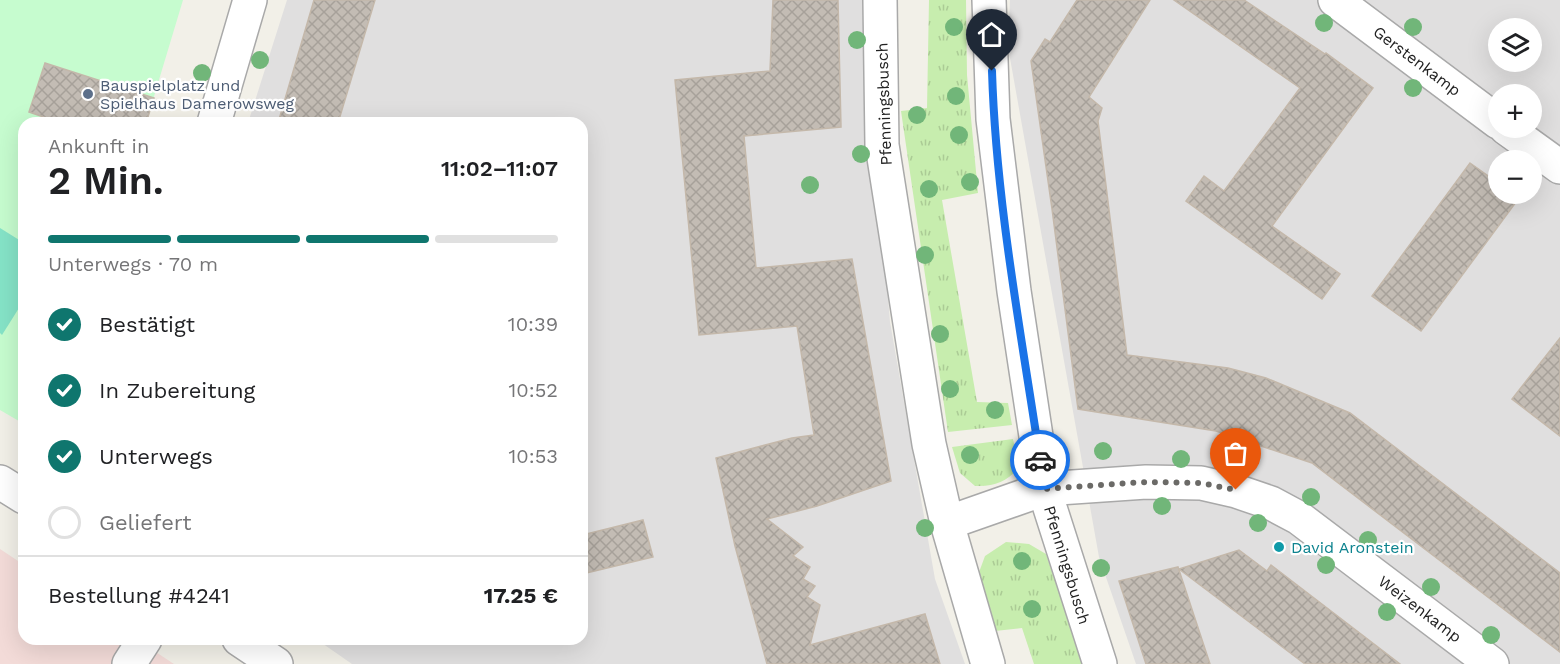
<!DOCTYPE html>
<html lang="de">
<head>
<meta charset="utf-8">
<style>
  body { margin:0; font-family:"Work Sans",sans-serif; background:#f6f6f6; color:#202124; height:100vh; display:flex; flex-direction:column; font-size:22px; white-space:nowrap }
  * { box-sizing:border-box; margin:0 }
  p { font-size:20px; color:#757577 }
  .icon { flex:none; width:33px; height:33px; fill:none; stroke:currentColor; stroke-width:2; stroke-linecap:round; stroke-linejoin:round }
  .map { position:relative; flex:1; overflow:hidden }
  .drawer { position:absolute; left:18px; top:117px; width:570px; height:528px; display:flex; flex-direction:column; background:#fff; border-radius:18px; box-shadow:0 6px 24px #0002 }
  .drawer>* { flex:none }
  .fabs { position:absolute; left:1488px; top:18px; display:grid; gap:12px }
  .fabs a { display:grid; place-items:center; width:54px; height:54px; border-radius:50%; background:#fff; box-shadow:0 6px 24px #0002; font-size:30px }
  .pin { position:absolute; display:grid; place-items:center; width:51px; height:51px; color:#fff; margin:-62px -26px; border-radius:50% 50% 50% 0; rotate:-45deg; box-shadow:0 0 6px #0007 }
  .pin .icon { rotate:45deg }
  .courier { position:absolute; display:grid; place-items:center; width:60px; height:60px; margin:-30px; border:4px solid #1a73e8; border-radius:50%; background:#fff; color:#222; box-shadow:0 2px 8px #0007 }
  .headline em { font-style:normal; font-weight:600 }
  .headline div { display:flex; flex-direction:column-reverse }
  .headline { display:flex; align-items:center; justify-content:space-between; height:102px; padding:0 30px }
  h1 { font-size:39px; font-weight:600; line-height:45px }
  .bar { display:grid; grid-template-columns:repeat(4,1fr); gap:9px 6px; align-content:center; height:72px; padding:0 30px }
  .bar i { height:8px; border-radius:4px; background:#e0e0e0 }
  .bar .on { background:#0f766e }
  .bar p { grid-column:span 4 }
  .line { display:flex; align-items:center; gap:15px; padding:0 30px; border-top:2px solid #e0e0e0 }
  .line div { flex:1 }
  ol { padding:0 30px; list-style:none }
  li { display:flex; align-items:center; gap:18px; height:66px }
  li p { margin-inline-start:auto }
  li .icon { padding:6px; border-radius:50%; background:#0f766e; color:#fff; stroke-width:4 }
  li:last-child { color:#757577 }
  li i { width:33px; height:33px; border:3px solid #e0e0e0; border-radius:50% }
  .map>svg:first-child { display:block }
  .residential { fill:#e0dfdf; fill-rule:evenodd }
  .commercial { fill:#f3dbd8 }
  .grass { fill:url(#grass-tufts) }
  .park { fill:#c6fccf }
  .pitch { fill:#85e3c7 }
  .building { fill:url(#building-cross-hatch); stroke:#c4b8aa; stroke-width:1.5 }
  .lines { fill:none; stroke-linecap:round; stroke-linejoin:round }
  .minor-casing { stroke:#a9a9a9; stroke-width:36 }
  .minor { stroke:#fff; stroke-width:33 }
  .tree { fill:#71b679 }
  .done { stroke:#6b6a67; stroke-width:6; stroke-dasharray:0 10.8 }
  .route { stroke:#1a73e8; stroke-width:8 }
  .service-dot { fill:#5c6f8a; stroke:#fff; stroke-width:2 }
  .culture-dot { fill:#0f9aa8; stroke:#fff; stroke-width:2 }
  .labels { text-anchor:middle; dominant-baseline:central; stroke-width:4.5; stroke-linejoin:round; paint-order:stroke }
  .street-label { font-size:16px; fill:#222; stroke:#fff }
  .service-label { font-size:16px; fill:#4e5e75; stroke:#fff; text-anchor:start }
  .culture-label { font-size:16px; fill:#0d838f; stroke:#fff; text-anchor:start }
</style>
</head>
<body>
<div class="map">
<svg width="1560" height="664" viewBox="0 0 1560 664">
  <defs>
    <pattern id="grass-tufts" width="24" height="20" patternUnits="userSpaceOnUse" patternTransform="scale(1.5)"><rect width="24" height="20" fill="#c7edae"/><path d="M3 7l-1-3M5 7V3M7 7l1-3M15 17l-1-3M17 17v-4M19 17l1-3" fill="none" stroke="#abcb95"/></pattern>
    <pattern id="building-cross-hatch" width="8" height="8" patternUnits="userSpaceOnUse" patternTransform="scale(1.5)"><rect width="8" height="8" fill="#c3bcb4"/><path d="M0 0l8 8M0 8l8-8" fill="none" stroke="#a7a19a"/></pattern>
  </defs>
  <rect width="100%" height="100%" fill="#f2f0e8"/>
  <g class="residential">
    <polygon points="287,0 863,0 890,322 935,579 965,664 352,664 316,639 582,639 582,123 248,123"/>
    <path d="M1010,0H1560V664H1136L1099,557L1008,47ZM1498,28H1532V62H1498ZM1498,94H1532V128H1498ZM1498,160H1532V194H1498Z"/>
  </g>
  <polygon class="commercial" points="0,549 24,565 24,639 136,639 174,664 0,664"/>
  <g class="grass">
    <polygon points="929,0 966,0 967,75 978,193 942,200 977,402 1008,403 1012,425 948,432 901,111 927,108"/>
    <path d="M1013,439L1019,468C1006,482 994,487 975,486L960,473L952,447Z"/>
    <polygon points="1006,542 1029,544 1046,554 1083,664 1034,664 1022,628 995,631 978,575 985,556"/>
  </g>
  <polygon class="park" points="0,0 183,0 146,123 24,123 24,424 0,410"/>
  <polygon class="pitch" points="0,228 24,243 24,300 2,335 0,333"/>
  <g class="building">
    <polygon points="314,0 375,0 338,123 278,123"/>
    <polygon points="773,0 838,0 841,127 744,136 756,268 852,259 891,481 817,506 767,519 803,547 793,556 810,567 803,579 815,586 807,597 820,605 810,645 925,614 940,664 767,664 735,546 716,458 792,438 814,435 797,326 699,335 675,80 770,71"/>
    <polygon points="1077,0 1150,0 1089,97 1102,108 1098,121 1127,355 1228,368 1266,378 1350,413 1560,573 1560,652 1312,463 1216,431 1078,409 1052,209 1031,61 1045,39 1050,42"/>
    <polygon points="1174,0 1244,0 1325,54 1326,53 1373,88 1272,226 1340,274 1322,299 1186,201 1204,176 1224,191 1300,88"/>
    <polygon points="45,63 154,98 146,123 61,123 29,112"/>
    <polygon points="1470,163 1498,183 1498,194 1513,194 1519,198 1421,331 1372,296"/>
    <polygon points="1560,338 1560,436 1512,399"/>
    <polygon points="643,520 653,557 582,574 582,535"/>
    <polygon points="1239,550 1267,571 1271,565 1400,664 1305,664 1179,569"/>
    <polygon points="1178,567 1210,664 1146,664 1119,581"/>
  </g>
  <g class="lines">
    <g class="minor-casing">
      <g id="minor">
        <polyline points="880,0 882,145 929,444 947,523 988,664"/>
        <polyline points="989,0 993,119 1014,291 1044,489 1100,664"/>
        <polyline points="1335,0 1498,122"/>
        <polyline points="214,123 250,0"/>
        <polyline points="1506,128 1560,167"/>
        <polyline points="0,482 24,497"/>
        <polyline points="947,523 1044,489 1146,482 1201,483 1236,491 1271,503 1299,518 1492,664"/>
        <polyline points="239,639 276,664"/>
        <polyline points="129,664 145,639"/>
      </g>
    </g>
    <use href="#minor" class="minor"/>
  </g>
  <g class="tree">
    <circle cx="1324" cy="23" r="9"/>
    <circle cx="954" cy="27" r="9"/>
    <circle cx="1413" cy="27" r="9"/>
    <circle cx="857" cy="40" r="9"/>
    <circle cx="260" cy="60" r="9"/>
    <circle cx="202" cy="73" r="9"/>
    <circle cx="1413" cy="88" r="9"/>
    <circle cx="956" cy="96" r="9"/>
    <circle cx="917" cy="115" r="9"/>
    <circle cx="959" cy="135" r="9"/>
    <circle cx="861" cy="154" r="9"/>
    <circle cx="970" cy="182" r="9"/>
    <circle cx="810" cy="185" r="9"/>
    <circle cx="929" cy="189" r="9"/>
    <circle cx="925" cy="255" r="9"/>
    <circle cx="940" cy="334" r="9"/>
    <circle cx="950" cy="389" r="9"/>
    <circle cx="995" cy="410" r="9"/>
    <circle cx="1103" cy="451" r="9"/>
    <circle cx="970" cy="455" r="9"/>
    <circle cx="1181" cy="459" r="9"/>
    <circle cx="1239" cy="468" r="9"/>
    <circle cx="1311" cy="497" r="9"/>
    <circle cx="1162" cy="506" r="9"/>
    <circle cx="1258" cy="523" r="9"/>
    <circle cx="925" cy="528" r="9"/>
    <circle cx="1368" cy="540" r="9"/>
    <circle cx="1022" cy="561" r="9"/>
    <circle cx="1326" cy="565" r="9"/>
    <circle cx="1101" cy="568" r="9"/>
    <circle cx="1431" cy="587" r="9"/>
    <circle cx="1032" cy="609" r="9"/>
    <circle cx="1387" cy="612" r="9"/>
    <circle cx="1491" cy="635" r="9"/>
  </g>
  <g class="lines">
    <polyline class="done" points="1040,460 1044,489 1146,482 1201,483 1236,490"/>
    <path class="route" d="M992,71C996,202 1021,332 1040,460"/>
  </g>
  <circle class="service-dot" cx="88" cy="94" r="6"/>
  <circle class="culture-dot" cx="1279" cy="547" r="6"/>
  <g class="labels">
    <g class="street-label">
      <text transform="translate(1417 61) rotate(37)">Gerstenkamp</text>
      <text transform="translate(884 104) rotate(-92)">Pfenningsbusch</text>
      <text transform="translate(1067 565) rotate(73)">Pfenningsbusch</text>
      <text transform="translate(1420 609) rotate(37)">Weizenkamp</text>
    </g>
    <g class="service-label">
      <text x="100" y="85">Bauspielplatz und<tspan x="100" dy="18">Spielhaus Damerowsweg</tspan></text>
    </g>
    <g class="culture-label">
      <text x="1291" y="547">David Aronstein</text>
    </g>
  </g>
</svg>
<div class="fabs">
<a><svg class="icon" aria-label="layers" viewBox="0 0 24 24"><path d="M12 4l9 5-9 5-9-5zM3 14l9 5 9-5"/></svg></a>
<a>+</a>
<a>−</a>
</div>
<div class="pin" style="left:1236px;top:490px;background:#ea580c"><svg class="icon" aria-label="bag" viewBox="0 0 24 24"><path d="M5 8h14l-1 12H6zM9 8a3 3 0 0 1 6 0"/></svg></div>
<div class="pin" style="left:992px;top:71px;background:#1f2937"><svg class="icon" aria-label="home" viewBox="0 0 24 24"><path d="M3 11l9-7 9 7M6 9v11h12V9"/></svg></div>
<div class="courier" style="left:1040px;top:460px"><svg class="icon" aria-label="car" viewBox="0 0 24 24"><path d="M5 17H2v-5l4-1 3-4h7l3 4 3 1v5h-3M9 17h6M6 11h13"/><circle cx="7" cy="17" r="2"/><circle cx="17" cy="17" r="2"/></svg></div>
<section class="drawer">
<div class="headline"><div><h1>2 Min.</h1><p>Ankunft in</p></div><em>11:02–11:07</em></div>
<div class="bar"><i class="on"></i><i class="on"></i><i class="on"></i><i></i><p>Unterwegs · 70 m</p></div>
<ol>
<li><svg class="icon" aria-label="check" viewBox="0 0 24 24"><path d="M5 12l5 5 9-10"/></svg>Bestätigt<p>10:39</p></li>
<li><svg class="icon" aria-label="check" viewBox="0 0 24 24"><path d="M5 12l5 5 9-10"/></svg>In Zubereitung<p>10:52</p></li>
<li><svg class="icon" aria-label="check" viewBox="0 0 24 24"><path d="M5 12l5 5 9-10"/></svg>Unterwegs<p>10:53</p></li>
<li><i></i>Geliefert</li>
</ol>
<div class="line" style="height:78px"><div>Bestellung #4241</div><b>17.25 €</b></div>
</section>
</div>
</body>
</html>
